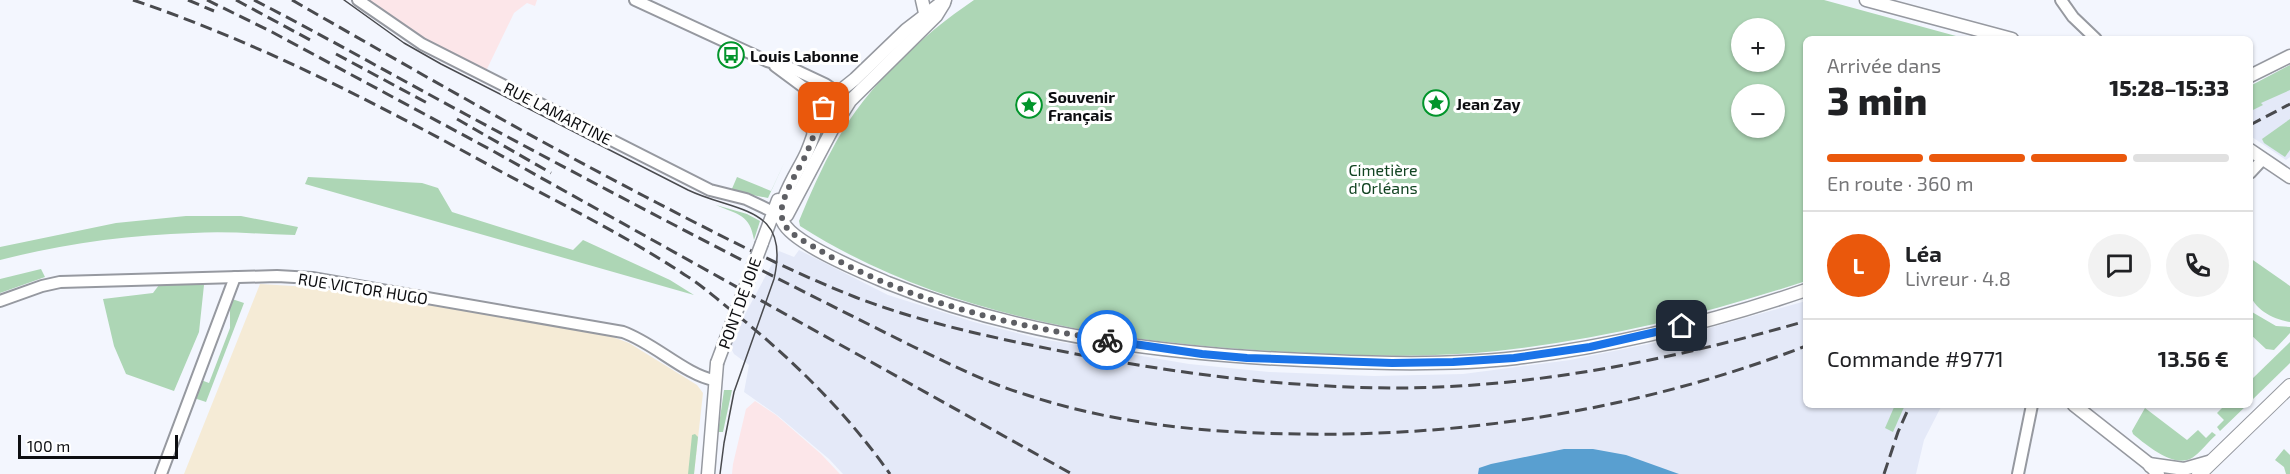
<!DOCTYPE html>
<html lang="fr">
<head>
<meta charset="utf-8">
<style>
  body { margin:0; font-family:"Exo 2",sans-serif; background:#f2f2f2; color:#202124; height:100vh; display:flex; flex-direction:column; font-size:22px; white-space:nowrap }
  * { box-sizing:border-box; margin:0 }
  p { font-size:20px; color:#757577 }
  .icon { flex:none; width:33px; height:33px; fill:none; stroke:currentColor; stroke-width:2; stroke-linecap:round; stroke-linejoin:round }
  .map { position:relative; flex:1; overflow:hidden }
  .drawer { position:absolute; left:1803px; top:36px; width:450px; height:372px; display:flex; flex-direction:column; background:#fff; border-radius:9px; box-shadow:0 2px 4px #0004 }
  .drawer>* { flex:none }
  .tools { position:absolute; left:1731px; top:18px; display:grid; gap:12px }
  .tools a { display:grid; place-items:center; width:54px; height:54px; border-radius:50%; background:#fff; box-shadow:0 2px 4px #0004; font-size:30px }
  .scale { position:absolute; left:18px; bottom:15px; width:160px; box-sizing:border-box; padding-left:6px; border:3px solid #0d0e11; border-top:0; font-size:16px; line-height:21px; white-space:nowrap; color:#0d0e11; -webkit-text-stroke:4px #fff; paint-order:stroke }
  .pin { position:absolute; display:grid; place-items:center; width:51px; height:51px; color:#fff; margin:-26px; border-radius:12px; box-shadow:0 3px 9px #0006 }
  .courier { position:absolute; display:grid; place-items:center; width:60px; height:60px; margin:-30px; border:4px solid #1a73e8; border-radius:50%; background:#fff; color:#222; box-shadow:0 2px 8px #0007 }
  .overview em { font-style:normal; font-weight:800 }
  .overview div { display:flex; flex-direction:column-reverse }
  .overview { display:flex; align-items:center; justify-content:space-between; height:102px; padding:0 24px }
  h1 { font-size:39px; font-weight:800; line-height:45px }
  .bar { display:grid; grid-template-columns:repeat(4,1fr); gap:9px 6px; align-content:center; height:72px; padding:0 24px }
  .bar i { height:8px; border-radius:4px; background:#e0e0e0 }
  .bar .selected { background:#ea580c }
  .bar p { grid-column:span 4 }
  .line { display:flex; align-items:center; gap:15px; padding:0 24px; border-top:2px solid #e0e0e0 }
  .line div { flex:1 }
  .round { display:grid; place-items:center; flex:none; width:63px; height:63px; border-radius:32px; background:#f2f2f2 }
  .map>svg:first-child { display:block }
  .commercial { fill:#fce6e9 }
  .industrial { fill:#f5ebd6 }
  .built { fill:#e4e9f8 }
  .green { fill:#add6b5; fill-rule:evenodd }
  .water { fill:#599fd0 }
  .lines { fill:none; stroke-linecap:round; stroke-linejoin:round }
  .minor-casing { stroke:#9699a0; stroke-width:14 }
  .tertiary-casing { stroke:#9699a0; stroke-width:15 }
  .secondary-casing { stroke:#9699a0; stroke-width:16 }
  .minor { stroke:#fff; stroke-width:10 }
  .tertiary { stroke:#fff; stroke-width:12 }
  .secondary { stroke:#fff; stroke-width:14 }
  .tram { stroke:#494a4e; stroke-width:1.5 }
  .rail { stroke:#494a4e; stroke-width:3; stroke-dasharray:12 6; stroke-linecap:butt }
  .tertiary-bridge-casing { stroke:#9699a0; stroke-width:15; stroke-linecap:butt }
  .tertiary-bridge { stroke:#fff; stroke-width:12 }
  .done { stroke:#5e5f64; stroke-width:6; stroke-dasharray:0 10.8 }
  .route { stroke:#1a73e8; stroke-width:8 }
  .labels { text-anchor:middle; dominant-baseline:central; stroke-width:6; stroke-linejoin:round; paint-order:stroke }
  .poi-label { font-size:16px; font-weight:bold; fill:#0d0e11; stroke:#fff; text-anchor:start }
  .street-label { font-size:16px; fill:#0d0e11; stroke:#fff }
  .park-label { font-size:16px; fill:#124422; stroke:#fff }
</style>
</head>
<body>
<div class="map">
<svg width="2290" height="474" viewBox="0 0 2290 474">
  <rect width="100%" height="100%" fill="#f3f6fe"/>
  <g class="commercial">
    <polygon points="367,0 537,0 535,6 527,3 514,13 486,71 402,26"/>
    <polygon points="755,401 776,415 821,454 840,474 732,474 733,464 746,409"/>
  </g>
  <polygon class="industrial" points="260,284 309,287 454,309 610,336 629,343 697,385 703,393 694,474 184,474"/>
  <g class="built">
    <polygon points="2290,65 2290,157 2286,160 2252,137 2250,138 2250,86"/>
    <polygon points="799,250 888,295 974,322 1036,338 1189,364 1269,372 1374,376 1463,374 1570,360 1663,341 1806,301 1806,405 1942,405 1924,440 1916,474 843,474 829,459 777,415 744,392 749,365 734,354 729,344 779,251 794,257"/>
  </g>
  <g class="green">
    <path d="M974,0H1824L1967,39H1806V281C1705,314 1602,340 1497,351C1428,358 1358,356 1289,352C1122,343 944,318 800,226L799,221C810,194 822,167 836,142C868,85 921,36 974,0ZM1742,28H1774V62H1742ZM1742,94H1774V128H1742Z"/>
    <polygon points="2290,65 2290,90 2261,103 2263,105 2253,110 2250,105 2250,86"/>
    <polygon points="2290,119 2290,150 2285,157 2264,143 2262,139"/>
    <polygon points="785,161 768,198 731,191 737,177 771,191"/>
    <polygon points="308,177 422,183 438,188 452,212 573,250 583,240 670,280 694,295 305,184"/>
    <path d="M716,205L747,214L760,221L754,240C750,214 738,215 716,205Z"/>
    <path d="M186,216H241L298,227L295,235C261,234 226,231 193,233C128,235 62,244 0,260V247L116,223Z"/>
    <path d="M2250,258L2290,286V322C2275,320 2252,309 2250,292C2249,281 2250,269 2250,258Z"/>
    <polygon points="41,269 45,277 0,293 0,279"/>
    <polygon points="159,285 204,285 199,332 174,391 126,374 114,346 103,299 153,293"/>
    <polygon points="232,299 244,303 206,402 194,398 201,380 209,383 230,328 230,305"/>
    <polygon points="2252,312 2276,326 2290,327 2290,333 2274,350 2266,349 2250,334 2250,313"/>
    <polygon points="2290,342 2290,363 2250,402 2250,381"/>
    <polygon points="724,390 732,390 723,432 718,432"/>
    <polygon points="1895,405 1905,405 1893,432 1885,428"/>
    <polygon points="2225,405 2247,405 2220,431 2217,427 2224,420 2217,413"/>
    <path d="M2145,408L2187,440L2198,430L2206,438L2212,432L2216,435C2208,442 2200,453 2192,458C2174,469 2145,444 2133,434L2132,431Z"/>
    <polygon points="695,434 698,437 694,474 688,474 692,435"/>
    <polygon points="2284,449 2290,455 2290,474 2286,474 2284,467 2275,460"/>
  </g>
  <polygon class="water" points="1564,449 1593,449 1626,455 1679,474 1478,474 1479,468 1491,464"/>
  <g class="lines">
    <g class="minor-casing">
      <g id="minor">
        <polyline points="358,0 422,44 710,190 746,199 767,209"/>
        <polyline points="635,0 767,61 791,68 825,84 850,101"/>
        <polyline points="2061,0 2073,17 2096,39"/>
        <polyline points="775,66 806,89 824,108 840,117"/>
        <polyline points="2250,173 2263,159"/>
        <path d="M0,301L42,286L60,282L277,276L312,278L623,332C654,343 686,375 714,380"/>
        <polyline points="161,474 235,277"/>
        <polyline points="2018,474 2032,405"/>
      </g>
    </g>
    <g class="tertiary-casing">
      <g id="tertiary">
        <polyline points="922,0 925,13"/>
        <polyline points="1866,0 2012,39"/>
        <polyline points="2250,76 2290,56"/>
        <path d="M817,124C814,133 811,143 807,152C800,169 774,204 783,222C793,244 865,273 888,283C1027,339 1181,356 1329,361C1391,364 1454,365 1516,358C1615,346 1712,322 1806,290"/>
        <polyline points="813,131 830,99 855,79 906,30 945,0"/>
        <polyline points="2250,150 2290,177"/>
        <polyline points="781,219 787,215 833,128 850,101 936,16 944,3"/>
        <polyline points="762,243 778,200"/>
        <polyline points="2074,405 2149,464 2158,474"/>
        <polyline points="2150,466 2149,464 2184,469 2212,461"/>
        <polyline points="708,474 717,363"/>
      </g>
    </g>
    <g class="secondary-casing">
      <polyline id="secondary" points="2199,474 2290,386"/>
    </g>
    <use href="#minor" class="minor"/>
    <use href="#tertiary" class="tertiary"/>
    <use href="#secondary" class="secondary"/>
    <path class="tram" d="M344,0L404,43L441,64L688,190C736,213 791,205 774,279L734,392L724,443L720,474"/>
    <g class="rail">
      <path d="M133,0C257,42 372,101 487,164C553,200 622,233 685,275C703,286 719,301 736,314C794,361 846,412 890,474"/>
      <polyline points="188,0 214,11"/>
      <polyline points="207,0 272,32 493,151 1072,474"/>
      <polyline points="236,0 312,41"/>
      <path d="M254,0C326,37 396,77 467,115C565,168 664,220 763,271C812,296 862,321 912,346C950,364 987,383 1027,395C1115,424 1206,433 1299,434C1471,437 1645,408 1806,346"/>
      <path d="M292,0C409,67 525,134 644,196C713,232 782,268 855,297C928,325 1004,340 1081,355C1187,375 1294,388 1401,388C1538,387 1675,359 1806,321"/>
      <polyline points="336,54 431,105"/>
      <polyline points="457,119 551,173"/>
      <polyline points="2250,125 2290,104"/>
      <polyline points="1884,474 1898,432 1910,405"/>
    </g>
    <g class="tertiary-bridge-casing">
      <polyline id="tertiary-bridge" points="717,363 762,243"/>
    </g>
    <use href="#tertiary-bridge" class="tertiary-bridge"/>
  </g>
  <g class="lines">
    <path class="done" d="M824,108C818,122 814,136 808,150C801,168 775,202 783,221C787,233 804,241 814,247C902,300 1007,325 1107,340"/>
    <polyline class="route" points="1107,340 1202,354 1247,358 1392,363 1453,362 1514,358 1590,347 1682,326"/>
  </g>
  <defs>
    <g id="bus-ring" transform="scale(1.35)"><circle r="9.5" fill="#fff" stroke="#02952b" stroke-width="1.5"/><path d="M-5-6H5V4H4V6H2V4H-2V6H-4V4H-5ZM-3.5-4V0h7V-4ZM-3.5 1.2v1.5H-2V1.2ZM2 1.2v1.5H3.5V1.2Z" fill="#02952b"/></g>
    <g id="sight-ring" transform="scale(1.35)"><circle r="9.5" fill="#fff" stroke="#02952b" stroke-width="1.5"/><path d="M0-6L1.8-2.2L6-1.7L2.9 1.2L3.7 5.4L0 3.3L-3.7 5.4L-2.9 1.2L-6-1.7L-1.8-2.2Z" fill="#02952b"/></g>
  </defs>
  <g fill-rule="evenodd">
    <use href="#bus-ring" x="731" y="55"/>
    <use href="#sight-ring" x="1436" y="103"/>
    <use href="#sight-ring" x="1029" y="105"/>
  </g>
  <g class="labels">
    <g class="poi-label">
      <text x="750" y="55">Louis Labonne</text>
      <text x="1048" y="96">Souvenir<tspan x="1048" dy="18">Français</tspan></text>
      <text x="1456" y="103">Jean Zay</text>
    </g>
    <g class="street-label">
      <text transform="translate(558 113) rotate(27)">RUE LAMARTINE</text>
      <text transform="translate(363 288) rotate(9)">RUE VICTOR HUGO</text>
      <text transform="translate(739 303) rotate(-70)">PONT DE JOIE</text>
    </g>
    <g class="park-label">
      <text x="1383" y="169">Cimetière<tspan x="1383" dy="18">d'Orléans</tspan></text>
    </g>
  </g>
</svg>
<div class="tools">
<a>+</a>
<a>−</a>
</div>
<div class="scale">100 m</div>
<div class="pin" style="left:824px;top:108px;background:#ea580c"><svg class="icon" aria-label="bag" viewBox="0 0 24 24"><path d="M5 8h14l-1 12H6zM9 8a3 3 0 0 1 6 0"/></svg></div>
<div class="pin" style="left:1682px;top:326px;background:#1f2937"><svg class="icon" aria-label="home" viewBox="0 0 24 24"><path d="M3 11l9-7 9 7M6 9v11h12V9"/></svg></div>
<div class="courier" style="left:1107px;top:340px"><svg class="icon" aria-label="bike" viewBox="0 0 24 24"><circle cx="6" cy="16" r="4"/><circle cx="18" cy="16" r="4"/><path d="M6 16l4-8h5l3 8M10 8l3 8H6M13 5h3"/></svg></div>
<section class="drawer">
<div class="overview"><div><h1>3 min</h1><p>Arrivée dans</p></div><em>15:28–15:33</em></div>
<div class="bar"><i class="selected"></i><i class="selected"></i><i class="selected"></i><i></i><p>En route · 360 m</p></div>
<div class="line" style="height:108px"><b class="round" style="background:#ea580c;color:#fff">L</b><div><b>Léa</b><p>Livreur · 4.8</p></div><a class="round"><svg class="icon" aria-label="chat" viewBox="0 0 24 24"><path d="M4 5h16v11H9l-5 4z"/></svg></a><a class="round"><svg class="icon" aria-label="phone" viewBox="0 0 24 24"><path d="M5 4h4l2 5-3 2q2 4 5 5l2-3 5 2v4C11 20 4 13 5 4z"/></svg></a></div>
<div class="line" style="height:78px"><div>Commande #9771</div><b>13.56 €</b></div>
</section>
</div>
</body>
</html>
